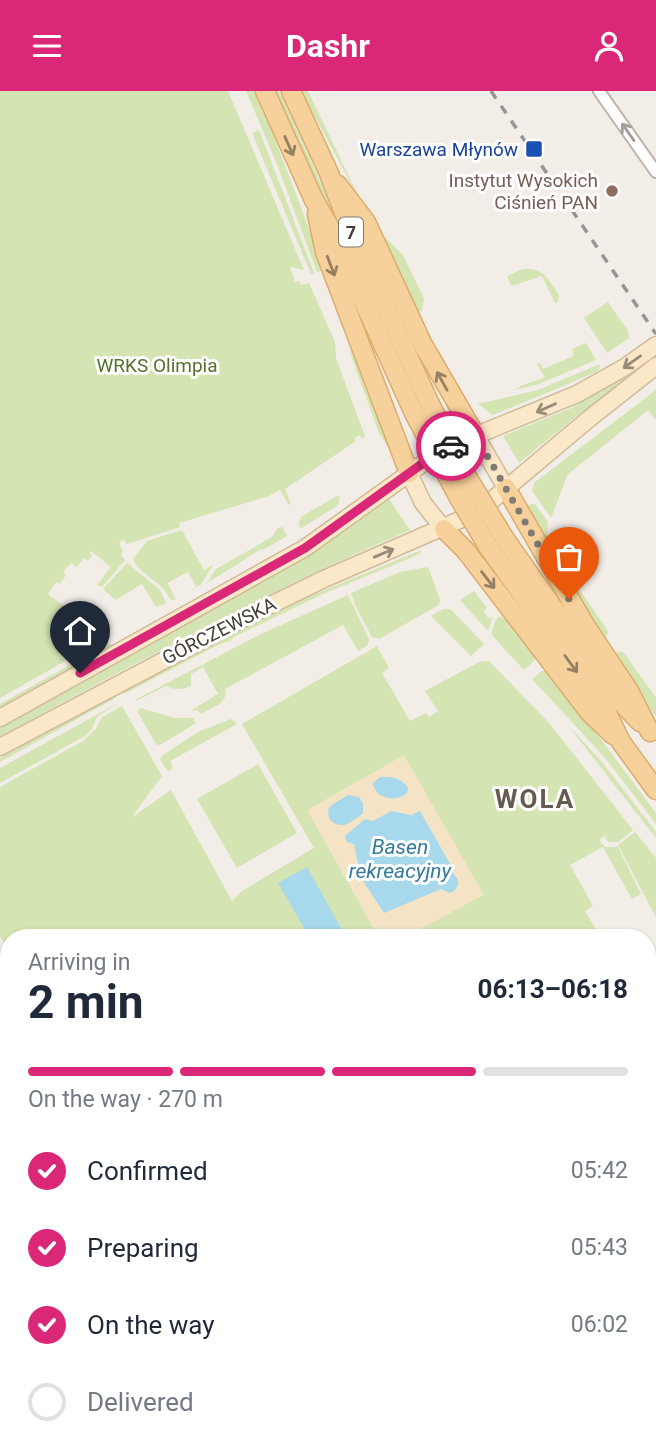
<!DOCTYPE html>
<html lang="en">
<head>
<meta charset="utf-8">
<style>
  body { margin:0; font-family:Roboto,sans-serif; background:#f2f2f3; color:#1f2937; height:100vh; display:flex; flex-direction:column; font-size:26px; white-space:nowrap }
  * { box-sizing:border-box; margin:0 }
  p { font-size:23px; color:#747a83 }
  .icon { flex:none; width:38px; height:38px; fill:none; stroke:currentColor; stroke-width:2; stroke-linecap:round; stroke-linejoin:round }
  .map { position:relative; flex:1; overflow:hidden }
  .details { position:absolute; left:0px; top:838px; width:656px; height:527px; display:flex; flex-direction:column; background:#fff; border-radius:28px 28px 0 0; box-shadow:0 2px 5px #0004 }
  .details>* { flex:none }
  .pin { position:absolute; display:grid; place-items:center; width:60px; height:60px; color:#fff; margin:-72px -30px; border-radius:50% 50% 50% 0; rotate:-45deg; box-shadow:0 0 7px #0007 }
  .pin .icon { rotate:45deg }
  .courier { position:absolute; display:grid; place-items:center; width:70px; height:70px; margin:-35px; border:5px solid #db2777; border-radius:50%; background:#fff; color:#222; box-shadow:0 2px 9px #0007 }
  .summary em { font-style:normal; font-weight:700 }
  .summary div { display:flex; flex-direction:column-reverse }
  .summary { display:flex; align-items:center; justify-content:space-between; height:119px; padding:0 28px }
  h1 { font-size:46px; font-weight:700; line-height:52px }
  .bar { display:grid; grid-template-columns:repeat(4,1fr); gap:10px 7px; align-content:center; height:84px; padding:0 28px }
  .bar i { height:9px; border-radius:5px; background:#e0e1e3 }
  .bar .selected { background:#db2777 }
  .bar p { grid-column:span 4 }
  ol { padding:0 28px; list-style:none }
  li { display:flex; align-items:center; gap:21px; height:77px }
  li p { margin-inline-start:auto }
  li .icon { padding:7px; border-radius:50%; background:#db2777; color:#fff; stroke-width:4 }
  li:last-child { color:#747a83 }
  li i { width:38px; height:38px; border:4px solid #e0e1e3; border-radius:50% }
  header { display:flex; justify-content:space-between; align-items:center; height:91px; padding:0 28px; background:#db2777; color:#fff; font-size:32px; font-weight:700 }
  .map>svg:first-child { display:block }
  .green { fill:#d4e4b2 }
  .sand { fill:#f4e4c5 }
  .water { fill:#a7d8eb }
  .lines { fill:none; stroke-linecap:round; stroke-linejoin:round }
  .minor-casing { stroke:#bdb4aa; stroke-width:14 }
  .tertiary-casing { stroke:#bdb4aa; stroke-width:18 }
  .secondary-casing { stroke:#cfba99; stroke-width:19 }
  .primary-casing { stroke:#dbac6c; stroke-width:21 }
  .minor { stroke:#fff; stroke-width:10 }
  .tertiary { stroke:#fff; stroke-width:14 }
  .secondary { stroke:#fbe8c8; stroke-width:16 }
  .primary { stroke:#f7d19b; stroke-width:18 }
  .rail { stroke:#959595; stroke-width:3.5; stroke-dasharray:9 9; stroke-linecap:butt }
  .primary-bridge-casing { stroke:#dbac6c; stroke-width:21; stroke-linecap:butt }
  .primary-bridge { stroke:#f7d19b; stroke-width:18 }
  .oneway { stroke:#a29e9a }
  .oneway2 { stroke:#958063 }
  .oneway3 { stroke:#978a78 }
  .done { stroke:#827b74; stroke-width:7; stroke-dasharray:0 12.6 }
  .route { stroke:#db2777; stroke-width:9 }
  .transit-dot { fill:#1a4fb4; stroke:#fff; stroke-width:2.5 }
  .education-dot { fill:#8d6e63; stroke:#fff; stroke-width:2.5 }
  .labels { text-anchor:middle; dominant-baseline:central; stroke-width:6; stroke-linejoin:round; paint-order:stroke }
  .shield { fill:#fff; stroke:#7d7772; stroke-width:2 }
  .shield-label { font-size:18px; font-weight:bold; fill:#453d36 }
  .transit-label { font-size:19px; fill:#164399; stroke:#fff; text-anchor:end }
  .education-label { font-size:19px; fill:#785e54; stroke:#fff; text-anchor:end }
  .park-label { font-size:19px; fill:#50722d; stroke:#fff }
  .street-label { font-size:19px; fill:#453d36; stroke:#fff }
  .water-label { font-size:21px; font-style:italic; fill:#337b9a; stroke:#fff }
  .district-label { font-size:26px; font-weight:bold; letter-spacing:2px; fill:#675a4e; stroke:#fff }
</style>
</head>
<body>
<header><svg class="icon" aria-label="menu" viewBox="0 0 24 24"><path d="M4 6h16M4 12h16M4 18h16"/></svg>Dashr<svg class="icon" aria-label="person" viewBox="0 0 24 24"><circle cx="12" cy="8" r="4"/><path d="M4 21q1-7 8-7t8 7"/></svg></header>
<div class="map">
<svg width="656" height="1364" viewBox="0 0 656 1364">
  <rect width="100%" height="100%" fill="#f2ede7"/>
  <g class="green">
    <polygon points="0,0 228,0 304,179 290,176 295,191 299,190 301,194 309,192 335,251 336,267 365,345 362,348 359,344 355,347 356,350 285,398 291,413 289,414 280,399 269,405 179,432 180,436 127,453 124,449 119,451 123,460 121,464 125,469 102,496 97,494 111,476 91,460 89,462 92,464 88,470 84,467 77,476 71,472 63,481 66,484 60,493 56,491 48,503 106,547 0,607"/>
    <polygon points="246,0 254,0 270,35 324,178 317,181 277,73"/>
    <polygon points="275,0 279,0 414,297 412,299"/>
    <polygon points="301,0 308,0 361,111"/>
    <polygon points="259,39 314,182 311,183 252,42"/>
    <polygon points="376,137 403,164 424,208 422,220 417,221"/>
    <path d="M523,178C543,176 550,190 559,205L558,211L555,212L542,185L511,195L507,185Z"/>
    <polygon points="608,211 628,240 629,247 607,262 584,227"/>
    <path d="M586,252L596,269L536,294L514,299C527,291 534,291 545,286L537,273L540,272L543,278L574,265L572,258Z"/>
    <polygon points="349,259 361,277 389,358 379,342"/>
    <polygon points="600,273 599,279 587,285 493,324 478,313 538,299"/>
    <polygon points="623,285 626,289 574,327 519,372 503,345 571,317"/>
    <polygon points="656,299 656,329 648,319 568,383 551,427 532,400 534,392"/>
    <polygon points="337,405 340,406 338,414 300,438 299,432 301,426"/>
    <path d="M389,408L410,439C269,499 135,573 0,645V637L283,478Z"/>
    <polygon points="532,413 535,413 548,431 547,444 555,464 607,538 608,542 605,547 602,547 525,416"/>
    <polygon points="282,436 287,445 263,459 261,458 207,492 216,478 272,446 278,437"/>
    <polygon points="182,439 204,479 213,474 201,493 189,501 196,495 188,481 167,492 176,508 172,510 163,497 137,476 133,468 147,450"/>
    <polygon points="421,459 420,463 323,503 234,546 230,550 220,553 124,603 125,599 244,537 313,504"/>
    <polygon points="127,472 160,499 166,512 156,516 142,493 116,509 103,498"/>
    <polygon points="428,476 440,509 439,514 379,548 372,546 355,514 351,502 400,481"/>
    <polygon points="474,500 487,517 483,520 490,528 493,525 488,540 460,509"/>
    <path d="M348,504L369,548L368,554L358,560L343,534L225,598L226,604L221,612L201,623L198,619L190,620L218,603L203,576L191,583V595C182,599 175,599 166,595L136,610L135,609L261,543Z"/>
    <polygon points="443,518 450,518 484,553 471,565 431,525"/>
    <polygon points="501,525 515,537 536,566 533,571 524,579 491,543 496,528"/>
    <polygon points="109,552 112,554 111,556 0,618 0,613"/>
    <polygon points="377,555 389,577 382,582 410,630 426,622 429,626 438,620 425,600 479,571 489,570 550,633 633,739 618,751 608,751 605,745 599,749 605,756 618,756 641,803 632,808 603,756 570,774 593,815 585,820 601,847 9,847 9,859 0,845 0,696 83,650 96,638 101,627 122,615 162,685 131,727 171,699 232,810 242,800 314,757 242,633"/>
    <polygon points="619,560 624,562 656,607 656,626 614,565"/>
    <polygon points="542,580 547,580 554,586 656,722 656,733 606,668 532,588"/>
    <polygon points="113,606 117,606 0,671 0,667"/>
    <polygon points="120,611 97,626 92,638 85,645 0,692 0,677"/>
    <polygon points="140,617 175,627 193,627 196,632 160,654 156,653 137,620"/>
    <polygon points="231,628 237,633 170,670 173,677 168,681 160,668 163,664 198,641"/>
    <polygon points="567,633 602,671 656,741 656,747"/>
    <polygon points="258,673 297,742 237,777 197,708"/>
    <polygon points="635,741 656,767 656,826 618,754"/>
    <polygon points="4,885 9,892 9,988 0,994 0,888"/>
    <polygon points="656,1000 656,1364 122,1364 113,1356 648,1356 648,1006"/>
    <polygon points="9,1121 7,1129 9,1133 9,1174 3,1194 9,1196 9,1227 6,1228 0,1217 0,1165 4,1163 2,1160 6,1147 0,1136 0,1126"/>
    <polygon points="0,1284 9,1295 9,1335 0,1345"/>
    <polygon points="21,1356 67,1356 72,1361 70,1364 14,1364"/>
  </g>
  <polygon class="sand" points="404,664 484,804 403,847 379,847 307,719"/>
  <g class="water">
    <path d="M380,686C390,685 402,687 408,697L407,702C398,710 388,708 378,703L372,693Z"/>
    <path d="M348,704L359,706L363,712V722C353,731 339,741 329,727L328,718L333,713Z"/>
    <path d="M391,720L411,724L420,720L453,778V783C461,789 459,799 450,802L441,798L384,822L361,787L354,753L347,751L345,745L365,728L373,730Z"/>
    <polygon points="307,776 346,846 345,847 310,847 278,792"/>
  </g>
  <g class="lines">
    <g class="minor-casing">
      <polyline id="minor" points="599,0 656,81"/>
    </g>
    <g class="tertiary-casing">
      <g id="tertiary">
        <polyline points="0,1258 9,1270"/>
        <polyline points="93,1356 102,1364"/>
      </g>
    </g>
    <g class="secondary-casing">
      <g id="secondary">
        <polyline points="476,345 506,397"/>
        <polyline points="409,382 423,412 444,438"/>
        <polyline points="0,627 305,457 443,358 577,303 625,276 656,254"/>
        <polyline points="0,656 246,526 324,488 478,421 590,327 656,275"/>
      </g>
    </g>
    <g class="primary-casing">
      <g id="primary">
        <polyline points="265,0 314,109 330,137 414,322"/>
        <polyline points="291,0 328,80 353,145 430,313"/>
        <polyline points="338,94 366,131 422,252 476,345"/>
        <polyline points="317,123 325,161 409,382"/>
        <polyline points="506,397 585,534 629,600 650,641"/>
        <polyline points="444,438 466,460 589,621 613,644"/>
        <polyline points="505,448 615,605 640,631"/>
        <polyline points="489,457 606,620 621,651 656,699"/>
      </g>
    </g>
    <use href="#minor" class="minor"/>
    <use href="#tertiary" class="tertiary"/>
    <use href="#secondary" class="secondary"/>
    <use href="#primary" class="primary"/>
    <polyline class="rail" points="491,0 656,243"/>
    <g class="primary-bridge-casing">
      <g id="primary-bridge">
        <polyline points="430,313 458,371 505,448"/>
        <polyline points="414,322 459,407 489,457"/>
      </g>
    </g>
    <use href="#primary-bridge" class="primary-bridge"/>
  </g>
  <defs><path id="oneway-shaft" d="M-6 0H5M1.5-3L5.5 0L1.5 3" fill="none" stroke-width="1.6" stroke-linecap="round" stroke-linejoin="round" transform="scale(1.75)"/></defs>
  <use class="oneway" href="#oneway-shaft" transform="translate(628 41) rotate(-125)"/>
  <g class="oneway2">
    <use href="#oneway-shaft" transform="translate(289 55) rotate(66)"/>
    <use href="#oneway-shaft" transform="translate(331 175) rotate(69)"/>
    <use href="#oneway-shaft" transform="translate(442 290) rotate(-119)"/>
    <use href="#oneway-shaft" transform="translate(488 489) rotate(52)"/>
    <use href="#oneway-shaft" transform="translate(571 573) rotate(54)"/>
  </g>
  <g class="oneway3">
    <use href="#oneway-shaft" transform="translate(632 271) rotate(145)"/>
    <use href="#oneway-shaft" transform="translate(546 317) rotate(156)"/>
    <use href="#oneway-shaft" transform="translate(384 462) rotate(-23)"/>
  </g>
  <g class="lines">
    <polyline class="done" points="451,355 476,345 569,508"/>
    <polyline class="route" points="80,582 305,457 426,370 451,355"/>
  </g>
  <rect class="transit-dot" x="525" y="49" width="18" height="18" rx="3.5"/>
  <circle class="education-dot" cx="612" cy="100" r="7"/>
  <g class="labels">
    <rect class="shield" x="339" y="126.5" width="24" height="29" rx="5"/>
    <g class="shield-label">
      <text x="351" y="141">7</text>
    </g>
    <g class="transit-label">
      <text x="518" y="58">Warszawa Młynów</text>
    </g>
    <g class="education-label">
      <text x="598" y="89">Instytut Wysokich<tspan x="598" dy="22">Ciśnień PAN</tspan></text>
    </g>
    <g class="park-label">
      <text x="157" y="274">WRKS Olimpia</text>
    </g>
    <g class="street-label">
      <text transform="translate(219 540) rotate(-27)">GÓRCZEWSKA</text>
    </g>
    <g class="water-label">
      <text x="400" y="756">Basen<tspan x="400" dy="24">rekreacyjny</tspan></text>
    </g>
    <g class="district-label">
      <text x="535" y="708">WOLA</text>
    </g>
  </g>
</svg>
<div class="pin" style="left:569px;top:508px;background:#ea580c"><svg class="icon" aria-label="bag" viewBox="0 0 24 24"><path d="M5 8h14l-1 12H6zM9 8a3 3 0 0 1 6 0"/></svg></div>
<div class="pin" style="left:80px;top:582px;background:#1f2937"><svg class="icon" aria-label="home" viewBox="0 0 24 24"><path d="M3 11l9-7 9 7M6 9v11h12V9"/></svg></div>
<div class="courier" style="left:451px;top:355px"><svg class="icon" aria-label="car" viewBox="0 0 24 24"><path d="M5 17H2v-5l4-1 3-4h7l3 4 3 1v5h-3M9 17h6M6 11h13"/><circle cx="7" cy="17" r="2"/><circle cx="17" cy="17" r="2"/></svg></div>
<section class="details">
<div class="summary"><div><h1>2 min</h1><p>Arriving in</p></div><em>06:13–06:18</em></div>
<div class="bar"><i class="selected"></i><i class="selected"></i><i class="selected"></i><i></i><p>On the way · 270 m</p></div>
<ol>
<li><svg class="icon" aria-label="check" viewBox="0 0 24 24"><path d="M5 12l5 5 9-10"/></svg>Confirmed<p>05:42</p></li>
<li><svg class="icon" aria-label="check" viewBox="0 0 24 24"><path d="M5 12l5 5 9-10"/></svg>Preparing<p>05:43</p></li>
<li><svg class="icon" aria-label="check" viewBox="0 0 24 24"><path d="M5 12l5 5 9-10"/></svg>On the way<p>06:02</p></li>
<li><i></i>Delivered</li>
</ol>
</section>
</div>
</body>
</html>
